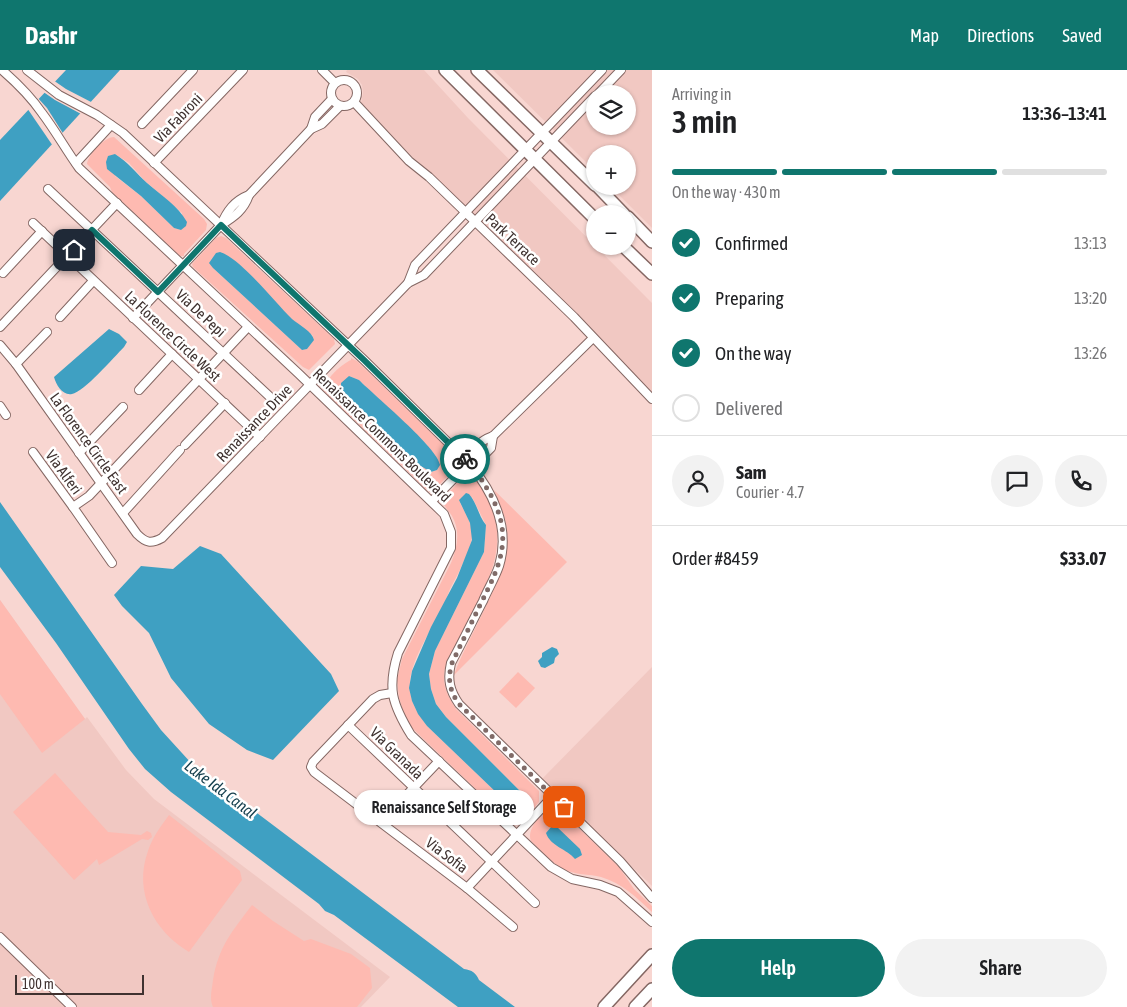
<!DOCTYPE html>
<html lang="en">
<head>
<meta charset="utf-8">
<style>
  body { margin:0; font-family:"Asap Condensed",sans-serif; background:#f2f2f2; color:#202124; height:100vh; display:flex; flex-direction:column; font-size:19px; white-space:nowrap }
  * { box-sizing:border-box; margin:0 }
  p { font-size:16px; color:#757577 }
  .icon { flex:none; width:28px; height:28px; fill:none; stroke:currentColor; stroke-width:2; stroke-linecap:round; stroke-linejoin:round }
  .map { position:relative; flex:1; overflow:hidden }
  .panel { display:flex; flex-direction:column; background:#fff; width:475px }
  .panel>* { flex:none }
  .fabs { position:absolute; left:586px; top:15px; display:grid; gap:10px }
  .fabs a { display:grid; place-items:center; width:50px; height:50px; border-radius:50%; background:#fff; box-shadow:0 1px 4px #0004; font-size:25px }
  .scale { position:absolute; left:15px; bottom:12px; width:129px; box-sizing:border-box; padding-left:5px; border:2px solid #3f3230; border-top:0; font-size:14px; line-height:18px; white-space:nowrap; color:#3f3230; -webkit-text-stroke:4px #fff; paint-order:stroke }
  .pin { position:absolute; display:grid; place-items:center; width:42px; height:42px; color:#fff; margin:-21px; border-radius:10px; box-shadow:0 2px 8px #0006 }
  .courier { position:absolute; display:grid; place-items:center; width:50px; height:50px; margin:-25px; border:4px solid #0f766e; border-radius:50%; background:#fff; color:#222; box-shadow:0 1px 6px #0007 }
  .bubble { position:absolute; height:35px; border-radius:18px; background:#fff; box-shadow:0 1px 4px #0004; font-size:16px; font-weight:600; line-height:35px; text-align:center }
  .summary em { font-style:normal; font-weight:600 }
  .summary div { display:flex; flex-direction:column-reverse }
  .summary { display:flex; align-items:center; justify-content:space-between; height:85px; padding:0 20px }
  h1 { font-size:32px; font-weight:600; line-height:38px }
  .bar { display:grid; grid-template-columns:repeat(4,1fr); gap:8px 5px; align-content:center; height:60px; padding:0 20px }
  .bar i { height:6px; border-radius:4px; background:#e0e0e0 }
  .bar .active { background:#0f766e }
  .bar p { grid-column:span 4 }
  .line { display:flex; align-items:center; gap:12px; padding:0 20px; border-top:1px solid #e0e0e0 }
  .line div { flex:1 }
  .round { display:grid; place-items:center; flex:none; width:52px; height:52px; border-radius:26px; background:#f2f2f2 }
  ol { padding:0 20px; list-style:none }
  li { display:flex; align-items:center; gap:15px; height:55px }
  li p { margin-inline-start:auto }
  li .icon { padding:5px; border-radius:50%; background:#0f766e; color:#fff; stroke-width:4 }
  li:last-child { color:#757577 }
  li i { width:28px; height:28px; border:2px solid #e0e0e0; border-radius:50% }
  .action { display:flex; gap:10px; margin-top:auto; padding:10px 20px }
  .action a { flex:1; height:58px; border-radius:30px; background:#0f766e; color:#fff; font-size:20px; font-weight:600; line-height:58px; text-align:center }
  .action a+a { background:#f2f2f2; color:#202124 }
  header { display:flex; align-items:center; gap:30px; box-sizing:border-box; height:70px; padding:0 25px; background:#0f766e; color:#fff }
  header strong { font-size:24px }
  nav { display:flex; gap:28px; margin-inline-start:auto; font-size:18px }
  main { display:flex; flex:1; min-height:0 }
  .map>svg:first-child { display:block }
  .built { fill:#f1c8c2; fill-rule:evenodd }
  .green { fill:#febab1; fill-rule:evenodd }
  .water { fill:#3fa0c2 }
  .pier { fill:#f8d6d1 }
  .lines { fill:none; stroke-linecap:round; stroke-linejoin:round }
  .minor-casing { stroke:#846763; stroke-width:10 }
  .secondary-casing { stroke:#846763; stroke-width:14 }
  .minor { stroke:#fff; stroke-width:8 }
  .secondary { stroke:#fff; stroke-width:11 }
  .done { stroke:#806b68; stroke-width:5; stroke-dasharray:0 9 }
  .route { stroke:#0f766e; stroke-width:6 }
  .labels { text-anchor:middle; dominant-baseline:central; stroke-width:5; stroke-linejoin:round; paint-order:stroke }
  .street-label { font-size:15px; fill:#3f3230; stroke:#fff }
  .water-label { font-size:16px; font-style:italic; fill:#143e4d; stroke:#fff }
</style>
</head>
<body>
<header>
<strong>Dashr</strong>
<nav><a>Map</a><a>Directions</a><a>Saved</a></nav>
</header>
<main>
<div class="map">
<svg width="652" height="937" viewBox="0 0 652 937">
  <rect width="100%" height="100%" fill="#f8d6d1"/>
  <g class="built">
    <polygon points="347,0 424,0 468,48 652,233 652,322 535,203 436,108 407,82 361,33 363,23 362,15 358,9 346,2"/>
    <path d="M493,0H652V158L610,116H628V84H595V101ZM595,24H628V56H595Z"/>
    <polygon points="0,530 85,649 87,647 126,700 154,729 390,907 361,937 0,937"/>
    <polygon points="652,597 652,816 542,709"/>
  </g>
  <g class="green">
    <path d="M114,67L204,149L207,154L206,160L184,184V186H180L112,122L110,117L87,94C88,85 104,67 114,67ZM115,84L129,93L145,111L182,143L181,160L174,158L141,126L115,106Z"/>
    <path d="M221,166L226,168L334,269L335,274L309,300L303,297L193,197L192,194L216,168ZM213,198L294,251L313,266L307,279L302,280Z"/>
    <path d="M351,288L357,291L456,387L458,393L456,398L436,418L431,420L426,419L324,321L323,319L325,318C326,308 342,294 351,290ZM349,306L359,310L427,375L437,400L431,402L419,395L348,327Z"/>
    <path d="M467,406C477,406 483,419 487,427C514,480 482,521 459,569C453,580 445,592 444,604C443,617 449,629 456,639L539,721V732C531,742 520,757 506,748L412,658L406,649L399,628L397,610L402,589L451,493C457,478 461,462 452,446C448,440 443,436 443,429L462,408ZM472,427L486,455L484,482L435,581L429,604L431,619L436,634L446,647L520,721L512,733L500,726L427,656C419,644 410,633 410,618C408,595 429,564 439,544C444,535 447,527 450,519C454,511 459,503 462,495C467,485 473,473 472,462C471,452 465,442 460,433Z"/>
    <path d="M494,420L567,492L454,605C468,565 512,501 507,460C506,446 499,433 494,420Z"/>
    <polygon points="0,530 85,649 42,683 0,624"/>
    <polygon points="518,602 535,618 516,638 499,622"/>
    <polygon points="55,703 108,762 141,765 147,761 151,763 152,767 148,770 142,769 99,795 97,789 74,810 13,742"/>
    <path d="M556,739L561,741L619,797L634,819L652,836V842C637,828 622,813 601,807C589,804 575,805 563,799C552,793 541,780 531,771C526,758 543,740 556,739Z"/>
    <path d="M169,745L240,801L242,810L189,882C154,861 133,822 148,781C152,768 161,756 169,745Z"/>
    <path d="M252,835L273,851L304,871L311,869L351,884L370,898L372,918L357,937H213C209,928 212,920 213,910C219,876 231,863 252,835Z"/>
  </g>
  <g class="water">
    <polygon points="66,0 120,0 0,131 0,70"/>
    <path d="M115,84C128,92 136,103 147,113C161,125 178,136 187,152L186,156L181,160L174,158L141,126L107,99L106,92L108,86Z"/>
    <path d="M220,182C240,188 275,232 292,249C299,255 312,261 314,270L307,279L302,280L213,198L209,193L216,183Z"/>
    <path d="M109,259L119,264L127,272L124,277C114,287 84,322 72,324C63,326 56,315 54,307Z"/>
    <path d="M349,306L359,310C375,326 438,378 440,395L437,400L431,402L419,395L348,327L341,318V313Z"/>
    <path d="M466,423L469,424C477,433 478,445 486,455L484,482L435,581L429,604L431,619L436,634L446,647L520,721L524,726L514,734L500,726L427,656L418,644L412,631L409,618L412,601L431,557L457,508L472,470L470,453L459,430Z"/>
    <path d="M0,432L142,634L161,660L192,694L464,899C472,900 476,903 479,910L515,937H458L334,845L325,841L319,834L171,722L145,699L129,679L56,573L0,497Z"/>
    <polygon points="200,476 221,484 331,604 339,621 273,690 247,680 209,654 171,608 149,563 122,536 114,525 141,496 173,499"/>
    <polygon points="552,577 557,579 559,584 555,588 554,593 545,598 541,597 538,591 542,587 542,583"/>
    <path d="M552,756L557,757L580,779L582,785L575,789C567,779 550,776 546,763Z"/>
  </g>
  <g class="pier">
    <polygon points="53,10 66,19 93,33 83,45 55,30 42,21"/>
    <polygon points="37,27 47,38 64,65 53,76 27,38"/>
  </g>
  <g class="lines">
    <g class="minor-casing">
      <g id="minor">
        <path d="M2,0C17,13 31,27 42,43C55,60 66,80 79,98L299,304L444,444L451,462V478L398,583C387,618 392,634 411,665L551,797L572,809L600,815L618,822L652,852"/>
        <path d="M27,0L59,25L97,45L123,63L364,290L469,393C493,422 511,457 499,496C495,508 488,519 483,531C472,552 462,573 451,593C447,610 450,621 459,634L620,791L652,828"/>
        <polyline points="322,0 335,13"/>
        <circle cx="344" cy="23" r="13"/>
        <polyline points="598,24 621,0"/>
        <polyline points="354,32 409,91 429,107 574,247 652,329"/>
        <polyline points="142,54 193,0"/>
        <polyline points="311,59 315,47 332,29"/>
        <polyline points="76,93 111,55"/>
        <polyline points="154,93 243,0"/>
        <polyline points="48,119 269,326"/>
        <polyline points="33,153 260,367"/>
        <path d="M221,155C227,141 234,131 249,125L311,59L322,54L340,36"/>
        <polyline points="3,203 42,161"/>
        <polyline points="408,213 415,195 602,0"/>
        <polyline points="60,247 93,211"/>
        <path d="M133,248L221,155C234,147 244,140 249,125"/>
        <polyline points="0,257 117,133"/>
        <path d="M0,275L16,294L137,464C146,473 151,474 162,468L408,213L424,205L595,26"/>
        <polyline points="16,294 47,262"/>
        <polyline points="139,320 172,284"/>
        <polyline points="0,336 6,345"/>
        <polyline points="185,375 225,333"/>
        <polyline points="33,382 73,437"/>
        <polyline points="79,383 123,337"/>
        <path d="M469,393C475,378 477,372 493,366L593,268"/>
        <polyline points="432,431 469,393 483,386 491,378 493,366"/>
        <polyline points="123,443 180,380"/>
        <polyline points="112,493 73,437 89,426 248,257"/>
        <polyline points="392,623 380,625 373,629 313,692 311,697 314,702 467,818 513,857"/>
        <polyline points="348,655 535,833"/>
        <polyline points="381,752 439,691"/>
        <polyline points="467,818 553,726"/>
        <polyline points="0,867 72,937"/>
      </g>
    </g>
    <g class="secondary-casing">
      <g id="secondary">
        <polyline points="445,0 595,149"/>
        <polyline points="477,0 595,115"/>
        <polyline points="597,116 624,144"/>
        <polyline points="628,147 652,172"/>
        <polyline points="623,176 652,204"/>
        <polyline points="604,937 652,885"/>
        <polyline points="635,937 652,919"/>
      </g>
    </g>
    <use href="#minor" class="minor"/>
    <use href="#secondary" class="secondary"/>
  </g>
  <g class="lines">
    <path class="done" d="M465,389C475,398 481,409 488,420C514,465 502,492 480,535C471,554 461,574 452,593C447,610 450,621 459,634L564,737"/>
    <polyline class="route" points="74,180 92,160 158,222 221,155 364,290 465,389"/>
  </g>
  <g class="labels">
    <g class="street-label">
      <text transform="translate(178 48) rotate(-46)">Via Fabroni</text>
      <text transform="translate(513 169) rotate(43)">Park Terrace</text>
      <text transform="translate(201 243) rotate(43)">Via De Pepi</text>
      <text transform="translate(173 266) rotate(43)">La Florence Circle West</text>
      <text transform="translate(254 353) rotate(-46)">Renaissance Drive</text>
      <text transform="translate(382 365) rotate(44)">Renaissance Commons Boulevard</text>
      <text transform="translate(89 373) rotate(54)">La Florence Circle East</text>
      <text transform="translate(64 402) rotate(54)">Via Alferi</text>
      <text transform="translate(397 683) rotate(44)">Via Granada</text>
      <text transform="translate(447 785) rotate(37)">Via Sofia</text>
    </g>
    <g class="water-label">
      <text transform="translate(221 719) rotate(37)">Lake Ida Canal</text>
    </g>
  </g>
</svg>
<div class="fabs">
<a><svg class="icon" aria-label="layers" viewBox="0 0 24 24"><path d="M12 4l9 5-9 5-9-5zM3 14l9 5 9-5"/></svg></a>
<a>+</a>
<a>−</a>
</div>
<div class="scale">100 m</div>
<div class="pin" style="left:564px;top:737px;background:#ea580c"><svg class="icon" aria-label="bag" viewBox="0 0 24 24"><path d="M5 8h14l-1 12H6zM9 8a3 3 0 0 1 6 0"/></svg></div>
<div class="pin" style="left:74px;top:180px;background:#1f2937"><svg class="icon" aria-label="home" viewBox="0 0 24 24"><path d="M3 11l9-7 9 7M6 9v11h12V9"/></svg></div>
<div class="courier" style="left:465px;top:389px"><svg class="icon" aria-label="bike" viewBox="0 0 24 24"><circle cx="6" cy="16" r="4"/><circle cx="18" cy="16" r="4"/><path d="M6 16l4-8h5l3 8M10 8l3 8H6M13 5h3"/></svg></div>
<div class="bubble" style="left:354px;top:720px;width:180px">Renaissance Self Storage</div>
</div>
<section class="panel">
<div class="summary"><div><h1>3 min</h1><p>Arriving in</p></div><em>13:36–13:41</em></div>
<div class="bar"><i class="active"></i><i class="active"></i><i class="active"></i><i></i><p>On the way · 430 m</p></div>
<ol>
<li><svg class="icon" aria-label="check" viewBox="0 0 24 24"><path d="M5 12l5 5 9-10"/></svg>Confirmed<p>13:13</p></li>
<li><svg class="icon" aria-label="check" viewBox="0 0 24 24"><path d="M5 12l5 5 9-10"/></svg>Preparing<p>13:20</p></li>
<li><svg class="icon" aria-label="check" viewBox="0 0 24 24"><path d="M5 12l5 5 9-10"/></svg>On the way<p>13:26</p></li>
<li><i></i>Delivered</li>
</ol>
<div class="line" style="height:90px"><a class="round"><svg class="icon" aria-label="person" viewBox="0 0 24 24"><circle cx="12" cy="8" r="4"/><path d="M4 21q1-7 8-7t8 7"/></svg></a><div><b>Sam</b><p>Courier · 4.7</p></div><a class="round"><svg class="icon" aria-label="chat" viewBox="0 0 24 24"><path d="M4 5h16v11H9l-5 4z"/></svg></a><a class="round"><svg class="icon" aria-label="phone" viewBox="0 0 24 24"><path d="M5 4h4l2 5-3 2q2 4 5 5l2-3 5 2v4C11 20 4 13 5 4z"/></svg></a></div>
<div class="line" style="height:65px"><div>Order #8459</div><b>$33.07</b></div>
<div class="action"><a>Help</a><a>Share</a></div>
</section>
</main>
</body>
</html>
